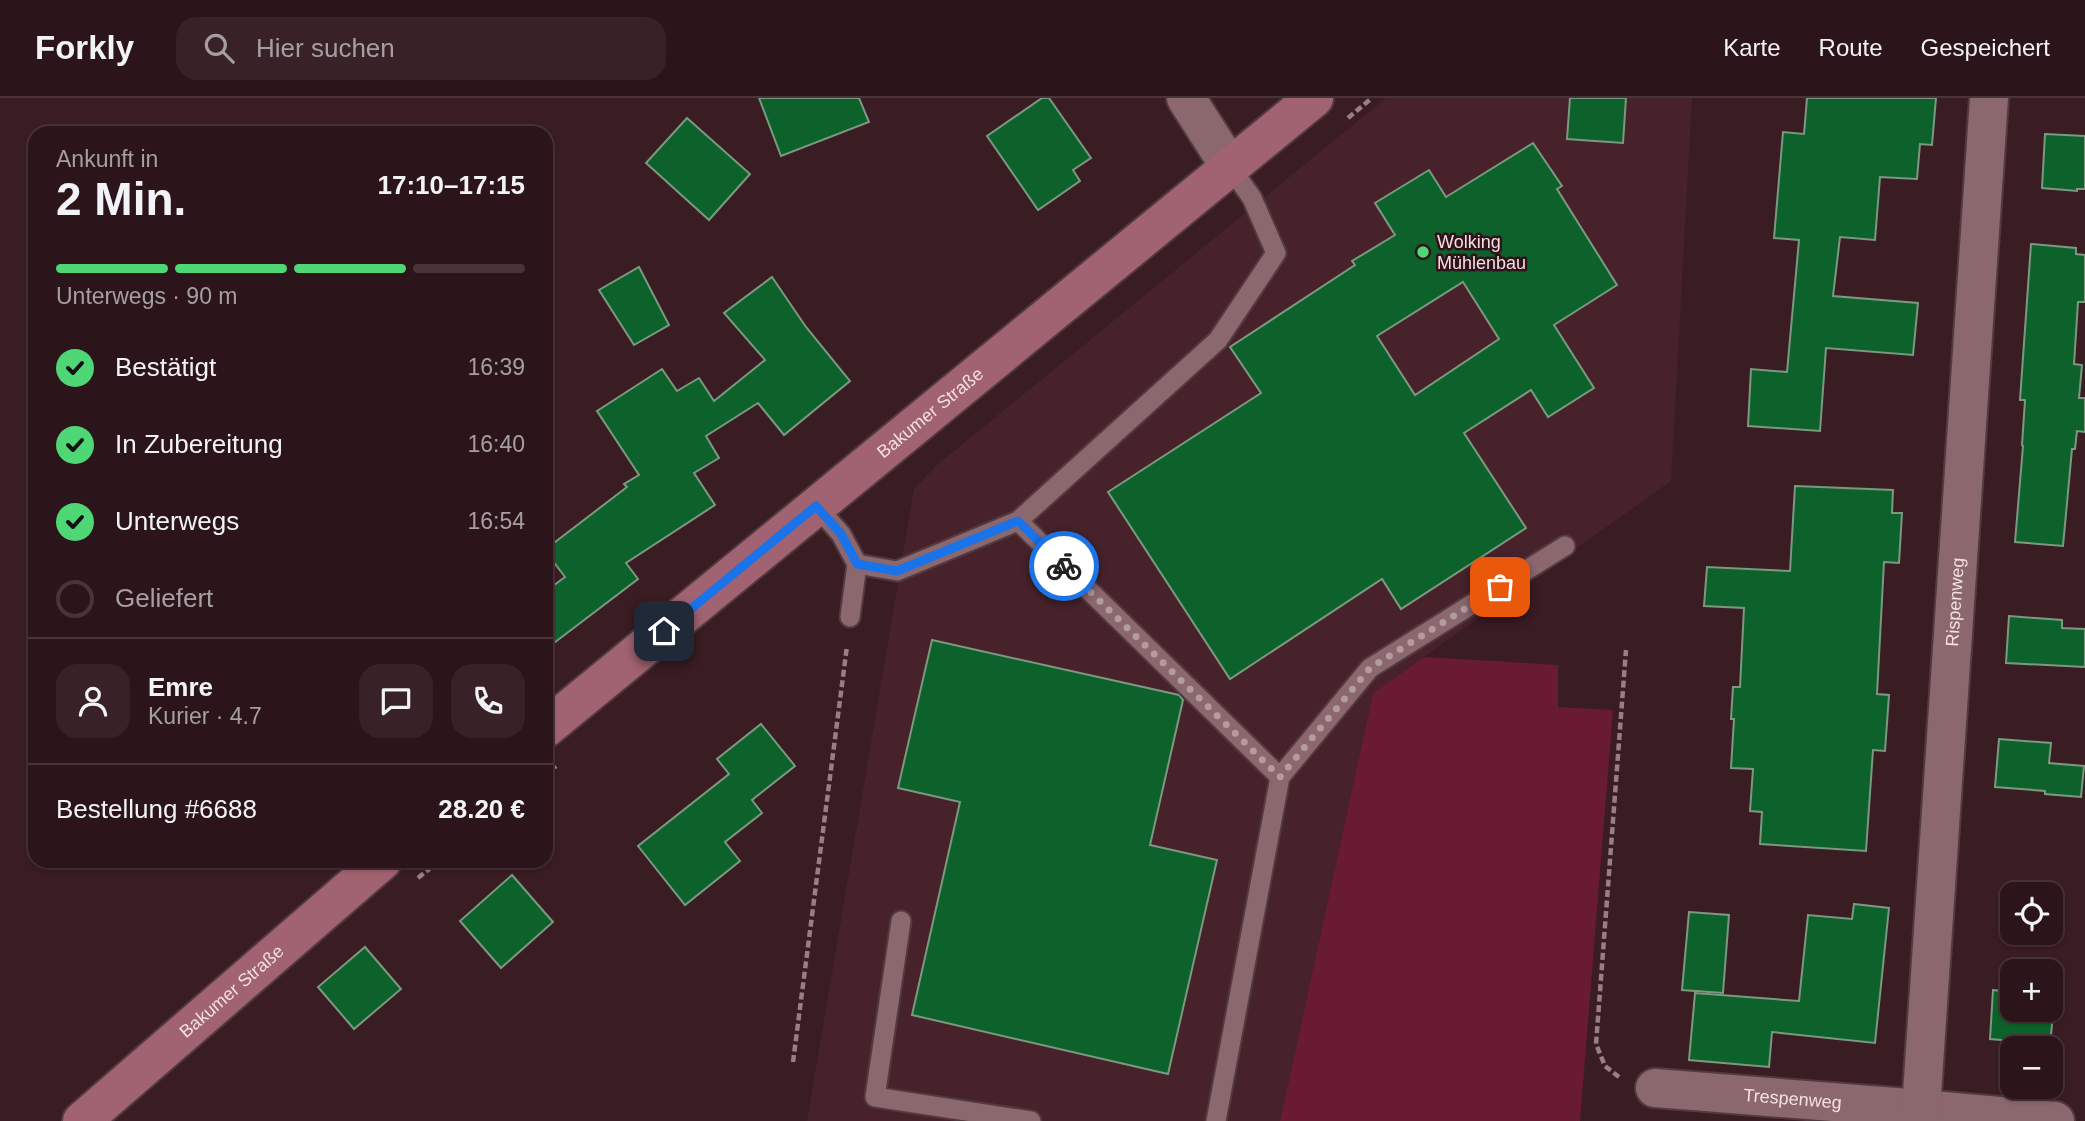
<!DOCTYPE html>
<html lang="de">
<head>
<meta charset="utf-8">
<style>
  body { margin:0; font-family:Arial,sans-serif; background:#382227; color:#f1f3f6; height:100vh; display:flex; flex-direction:column; font-size:26px; white-space:nowrap }
  * { box-sizing:border-box; margin:0 }
  p { font-size:23px; color:#a69fa2 }
  .icon { flex:none; width:38px; height:38px; fill:none; stroke:currentColor; stroke-width:2; stroke-linecap:round; stroke-linejoin:round }
  .map { position:relative; flex:1; overflow:hidden }
  .drawer { position:absolute; left:28px; top:28px; width:525px; height:742px; display:flex; flex-direction:column; background:#2c151a; border-radius:21px; box-shadow:0 2px 5px #0004,0 0 0 2px #483439 }
  .drawer>* { flex:none }
  .fabs { position:absolute; left:2000px; top:784px; display:grid; gap:14px }
  .fabs a { display:grid; place-items:center; width:63px; height:63px; border-radius:14px; background:#2c151a; box-shadow:0 2px 5px #0004,0 0 0 2px #483439; font-size:35px }
  .pin { position:absolute; display:grid; place-items:center; width:60px; height:60px; color:#fff; margin:-30px; border-radius:14px; box-shadow:0 4px 10px #0006 }
  .courier { position:absolute; display:grid; place-items:center; width:70px; height:70px; margin:-35px; border:5px solid #1a73e8; border-radius:50%; background:#fff; color:#222; box-shadow:0 2px 9px #0007 }
  .head em { font-style:normal; font-weight:600 }
  .head div { display:flex; flex-direction:column-reverse }
  .head { display:flex; align-items:center; justify-content:space-between; height:119px; padding:0 28px }
  h1 { font-size:46px; font-weight:600; line-height:52px }
  .bar { display:grid; grid-template-columns:repeat(4,1fr); gap:10px 7px; align-content:center; height:84px; padding:0 28px }
  .bar i { height:9px; border-radius:5px; background:#483439 }
  .bar .current { background:#4fd675 }
  .bar p { grid-column:span 4 }
  .line { display:flex; align-items:center; gap:18px; padding:0 28px; border-top:2px solid #483439 }
  .line div { flex:1 }
  .round { display:grid; place-items:center; flex:none; width:74px; height:74px; border-radius:21px; background:#382227 }
  ol { padding:0 28px; list-style:none }
  li { display:flex; align-items:center; gap:21px; height:77px }
  li p { margin-inline-start:auto }
  li .icon { padding:7px; border-radius:50%; background:#4fd675; color:#111; stroke-width:4 }
  li:last-child { color:#a69fa2 }
  li i { width:38px; height:38px; border:4px solid #483439; border-radius:50% }
  header { display:flex; align-items:center; gap:42px; box-sizing:border-box; height:98px; padding:0 35px; background:#2c151a; border-bottom:2px solid #483439 }
  header strong { font-size:33px }
  nav { display:flex; gap:38px; margin-inline-start:auto; font-size:24px }
  .search { width:490px; height:63px; background:#382227; display:flex; align-items:center; gap:18px; box-sizing:border-box; padding:0 24px; border-radius:21px; color:#a69fa2; font-size:26px }
  .map>svg:first-child { display:block }
  .built { fill:#47222b }
  .green { fill:#681b33 }
  .building { fill:#0d622b; stroke:#7c9880; stroke-width:2; fill-rule:evenodd }
  .lines { fill:none; stroke-linecap:round; stroke-linejoin:round }
  .lane-casing { stroke:#533a40; stroke-width:23 }
  .street-casing { stroke:#533a40; stroke-width:42 }
  .secondary-casing { stroke:#533a40; stroke-width:42 }
  .path { stroke:#987f84; stroke-width:4.5; stroke-dasharray:7 3.5; stroke-linecap:butt }
  .lane { stroke:#8b676e; stroke-width:19 }
  .street { stroke:#8b676e; stroke-width:38 }
  .secondary { stroke:#a16271; stroke-width:38 }
  .done { stroke:#b39ba0; stroke-width:7; stroke-dasharray:0 12.6 }
  .route { stroke:#1a73e8; stroke-width:9 }
  .poi-dot { fill:#4fd675; stroke:#30131a; stroke-width:2.5 }
  .labels { text-anchor:middle; dominant-baseline:central; stroke-width:5; stroke-linejoin:round; paint-order:stroke }
  .poi-label { font-size:18px; fill:#f4dfe3; stroke:#30131a; text-anchor:start }
  .street-label { font-size:18px; fill:#f4dfe3; stroke:#30131a }
</style>
</head>
<body>
<header>
<strong>Forkly</strong>
<div class="search"><svg class="icon" aria-label="search" viewBox="0 0 24 24"><circle cx="10" cy="10" r="6"/><path d="M15 15l6 6"/></svg>Hier suchen</div>
<nav><a>Karte</a><a>Route</a><a>Gespeichert</a></nav>
</header>
<div class="map">
<svg width="2085" height="1023" viewBox="0 0 2085 1023">
  <rect width="100%" height="100%" fill="#3a1c23"/>
  <polygon class="built" points="1386,0 1692,0 1671,383 1373,595 1280,1023 807,1023 914,391 937,367"/>
  <polygon class="green" points="1424,559 1558,567 1558,609 1613,612 1580,1023 1280,1023 1373,595"/>
  <g class="building">
    <polygon points="759,0 859,0 869,24 781,58"/>
    <polygon points="1042,0 1049,0 1091,60 1073,72 1080,83 1038,112 987,38"/>
    <polygon points="1570,0 1626,0 1623,45 1567,41"/>
    <polygon points="1807,0 1936,0 1932,47 1920,46 1917,81 1880,79 1875,142 1840,139 1833,198 1918,205 1913,257 1826,250 1820,333 1748,328 1751,271 1787,274 1799,142 1774,140 1783,34 1804,36"/>
    <polygon points="687,20 750,76 709,122 646,65"/>
    <polygon points="2045,36 2085,38 2085,91 2077,91 2077,93 2042,90"/>
    <path d="M1533,45L1562,88L1557,91L1617,187L1554,227L1594,290L1548,319L1531,292L1464,335L1526,430L1401,511L1382,481L1230,581L1108,394L1261,295L1230,249L1355,167L1352,163L1395,137L1375,105L1429,72L1446,99ZM1463,184L1499,241L1415,297L1377,238Z"/>
    <polygon points="2031,146 2076,150 2076,156 2085,157 2085,204 2078,204 2074,266 2082,267 2079,300 2085,300 2085,334 2077,333 2075,351 2072,351 2063,448 2015,444 2023,348 2022,347 2025,302 2020,302"/>
    <polygon points="639,169 669,227 634,247 599,192"/>
    <polygon points="772,179 806,229 850,283 784,337 758,305 706,338 719,360 694,375 715,407 626,465 638,481 546,551 546,493 565,479 546,454 546,451 627,389 624,386 639,377 597,313 662,271 677,293 699,280 714,303 765,262 724,215"/>
    <polygon points="1795,388 1893,392 1892,415 1902,415 1899,465 1884,464 1877,596 1889,597 1885,653 1873,652 1866,753 1760,746 1762,714 1750,713 1753,671 1731,670 1734,621 1731,621 1733,589 1740,589 1744,510 1704,508 1707,469 1790,473"/>
    <polygon points="2009,518 2062,522 2062,530 2085,531 2085,569 2006,565"/>
    <polygon points="932,542 1179,597 1183,602 1150,747 1217,762 1168,976 912,917 960,704 898,690"/>
    <polygon points="761,626 795,668 752,702 762,715 725,744 740,763 685,807 638,748 729,676 717,661"/>
    <polygon points="1999,641 2051,645 2049,665 2084,668 2081,699 2045,696 2045,693 1995,689"/>
    <polygon points="512,777 553,824 501,870 460,823"/>
    <polygon points="1854,806 1889,810 1875,945 1772,934 1769,969 1689,962 1695,895 1799,903 1808,817 1852,821"/>
    <polygon points="1689,814 1729,817 1723,895 1682,892"/>
    <polygon points="365,849 401,891 354,931 318,889"/>
    <polygon points="1993,892 2012,894 2012,912 2051,912 2051,898 2055,898 2050,946 1990,941"/>
  </g>
  <g class="lines">
    <g class="lane-casing">
      <g id="lane">
        <polyline points="816,408 841,436 857,466 850,519"/>
        <polyline points="857,466 897,473 1018,423"/>
        <polyline points="1280,679 1370,570 1565,448"/>
        <polyline points="901,823 875,999 1031,1023"/>
        <polyline points="1216,1023 1280,679 1018,423 1218,242 1276,155 1252,100 1230,69"/>
      </g>
    </g>
    <g class="street-casing">
      <g id="street">
        <polyline points="1186,0 1230,69"/>
        <path id="s1" d="M1655,990L1921,1011L2055,1023"/>
        <path id="s2" d="M1921,1011L1989,0"/>
      </g>
    </g>
    <g class="secondary-casing">
      <g id="secondary">
        <path id="s3" d="M546,630L1314,0"/>
        <path id="s4" d="M82,1023L382,763"/>
      </g>
    </g>
    <g class="path">
      <polyline points="1348,20 1372,0"/>
      <polyline points="546,676 556,668"/>
      <polyline points="418,780 439,763"/>
      <polyline points="793,964 847,548"/>
      <polyline points="1619,979 1605,968 1596,946 1626,552"/>
    </g>
    <use href="#lane" class="lane"/>
    <use href="#street" class="street"/>
    <use href="#secondary" class="secondary"/>
  </g>
  <g class="lines">
    <polyline class="done" points="1064,468 1280,679 1370,570 1500,489"/>
    <polyline class="route" points="664,533 816,408 841,436 857,466 897,473 1018,423 1064,468"/>
  </g>
  <circle class="poi-dot" cx="1423" cy="154" r="7"/>
  <g class="labels">
    <g class="poi-label">
      <text x="1437" y="144">Wolking<tspan x="1437" dy="21">Mühlenbau</tspan></text>
    </g>
    <g class="street-label">
      <text stroke="none"><textPath href="#s3" startOffset="497">Bakumer Straße</textPath></text>
      <text stroke="none"><textPath href="#s2" startOffset="508">Rispenweg</textPath></text>
      <text stroke="none"><textPath href="#s4" startOffset="198">Bakumer Straße</textPath></text>
      <text stroke="none"><textPath href="#s1" startOffset="138">Trespenweg</textPath></text>
    </g>
  </g>
</svg>
<div class="fabs">
<a><svg class="icon" aria-label="locate" viewBox="0 0 24 24"><circle cx="12" cy="12" r="6"/><path d="M12 2v4M12 18v4M2 12h4M18 12h4"/></svg></a>
<a>+</a>
<a>−</a>
</div>
<div class="pin" style="left:1500px;top:489px;background:#ea580c"><svg class="icon" aria-label="bag" viewBox="0 0 24 24"><path d="M5 8h14l-1 12H6zM9 8a3 3 0 0 1 6 0"/></svg></div>
<div class="pin" style="left:664px;top:533px;background:#1f2937"><svg class="icon" aria-label="home" viewBox="0 0 24 24"><path d="M3 11l9-7 9 7M6 9v11h12V9"/></svg></div>
<div class="courier" style="left:1064px;top:468px"><svg class="icon" aria-label="bike" viewBox="0 0 24 24"><circle cx="6" cy="16" r="4"/><circle cx="18" cy="16" r="4"/><path d="M6 16l4-8h5l3 8M10 8l3 8H6M13 5h3"/></svg></div>
<section class="drawer">
<div class="head"><div><h1>2 Min.</h1><p>Ankunft in</p></div><em>17:10–17:15</em></div>
<div class="bar"><i class="current"></i><i class="current"></i><i class="current"></i><i></i><p>Unterwegs · 90 m</p></div>
<ol>
<li><svg class="icon" aria-label="check" viewBox="0 0 24 24"><path d="M5 12l5 5 9-10"/></svg>Bestätigt<p>16:39</p></li>
<li><svg class="icon" aria-label="check" viewBox="0 0 24 24"><path d="M5 12l5 5 9-10"/></svg>In Zubereitung<p>16:40</p></li>
<li><svg class="icon" aria-label="check" viewBox="0 0 24 24"><path d="M5 12l5 5 9-10"/></svg>Unterwegs<p>16:54</p></li>
<li><i></i>Geliefert</li>
</ol>
<div class="line" style="height:126px"><a class="round"><svg class="icon" aria-label="person" viewBox="0 0 24 24"><circle cx="12" cy="8" r="4"/><path d="M4 21q1-7 8-7t8 7"/></svg></a><div><b>Emre</b><p>Kurier · 4.7</p></div><a class="round"><svg class="icon" aria-label="chat" viewBox="0 0 24 24"><path d="M4 5h16v11H9l-5 4z"/></svg></a><a class="round"><svg class="icon" aria-label="phone" viewBox="0 0 24 24"><path d="M5 4h4l2 5-3 2q2 4 5 5l2-3 5 2v4C11 20 4 13 5 4z"/></svg></a></div>
<div class="line" style="height:91px"><div>Bestellung #6688</div><b>28.20 €</b></div>
</section>
</div>
</body>
</html>
